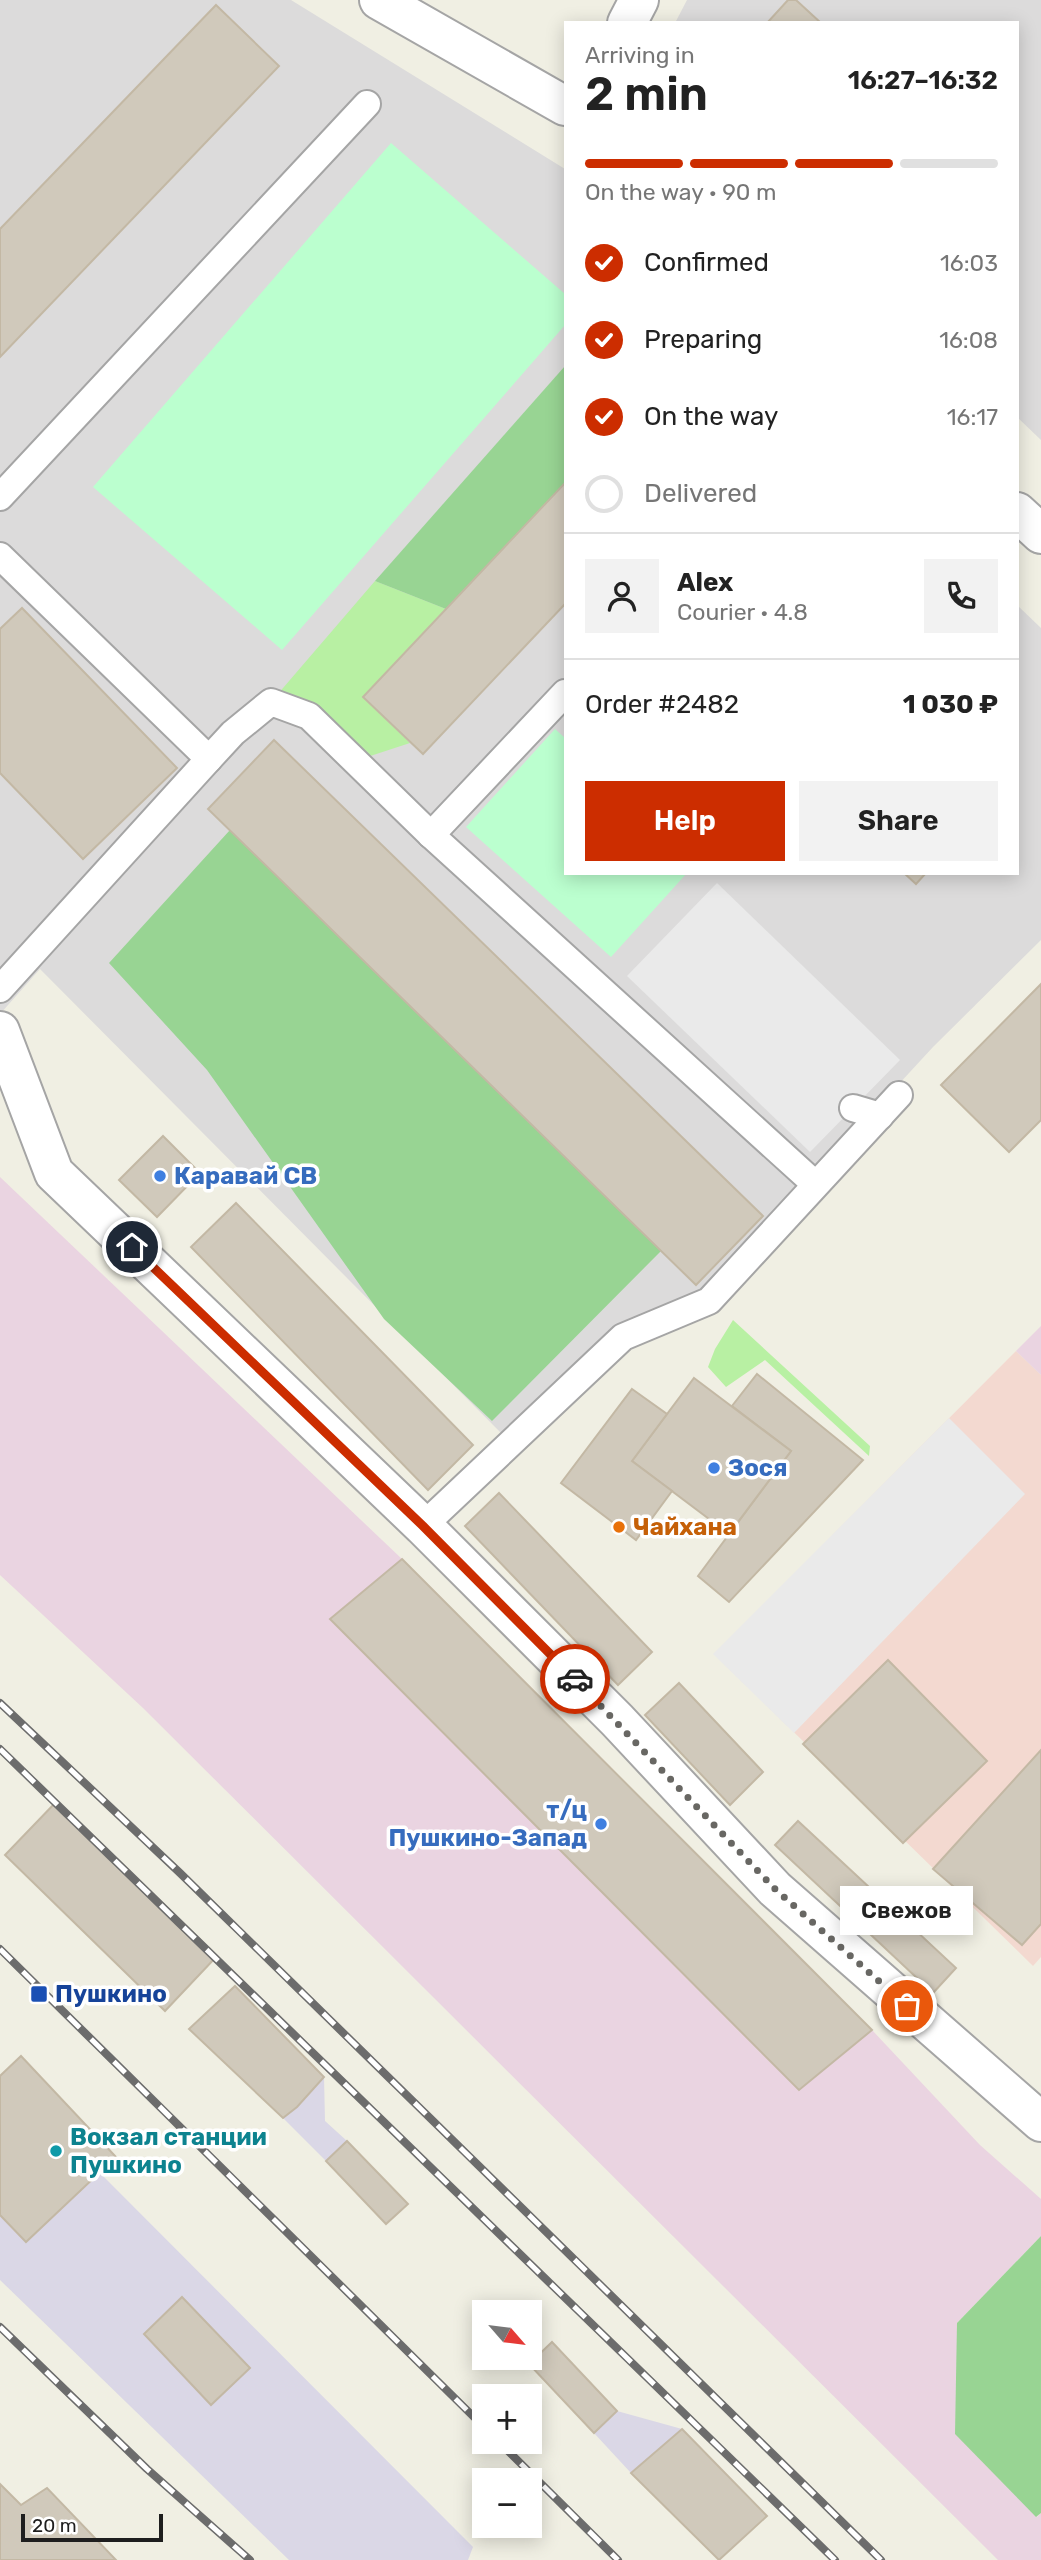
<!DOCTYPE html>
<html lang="en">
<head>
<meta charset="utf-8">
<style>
  body { margin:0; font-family:Rubik,sans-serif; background:#f2f2f2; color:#222; height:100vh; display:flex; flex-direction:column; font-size:26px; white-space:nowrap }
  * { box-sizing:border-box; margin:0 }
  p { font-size:23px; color:#767676 }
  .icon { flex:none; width:38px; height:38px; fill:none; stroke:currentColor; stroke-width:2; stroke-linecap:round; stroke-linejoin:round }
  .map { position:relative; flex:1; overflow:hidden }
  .drawer { position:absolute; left:564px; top:21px; width:455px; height:854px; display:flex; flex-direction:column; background:#fff; border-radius:0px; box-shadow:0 4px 18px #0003 }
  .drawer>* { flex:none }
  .needle { width:46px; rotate:118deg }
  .buttons { position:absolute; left:472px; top:2300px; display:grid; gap:14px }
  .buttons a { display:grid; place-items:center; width:70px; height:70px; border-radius:0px; background:#fff; box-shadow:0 4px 18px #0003; font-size:35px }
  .scale { position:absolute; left:21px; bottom:18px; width:142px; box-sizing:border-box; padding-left:7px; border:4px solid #1e1e1e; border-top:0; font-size:19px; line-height:24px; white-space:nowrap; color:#1e1e1e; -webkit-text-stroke:5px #fff; paint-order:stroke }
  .pin { position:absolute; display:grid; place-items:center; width:60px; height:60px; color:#fff; margin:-30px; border:4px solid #fff; border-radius:50%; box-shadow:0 2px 7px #0007 }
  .courier { position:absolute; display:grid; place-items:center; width:70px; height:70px; margin:-35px; border:5px solid #cc2d00; border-radius:50%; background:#fff; color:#222; box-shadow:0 2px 9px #0007 }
  .bubble { position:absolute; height:49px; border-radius:0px; background:#fff; box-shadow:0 4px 18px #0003; font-size:23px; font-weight:600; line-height:49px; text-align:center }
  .head em { font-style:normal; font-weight:600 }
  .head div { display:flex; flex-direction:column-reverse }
  .head { display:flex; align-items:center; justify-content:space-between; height:119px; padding:0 21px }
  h1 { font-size:46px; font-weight:600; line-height:52px }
  .bar { display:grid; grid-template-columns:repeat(4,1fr); gap:10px 7px; align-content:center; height:84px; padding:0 21px }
  .bar i { height:9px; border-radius:5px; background:#e0e0e0 }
  .bar .selected { background:#cc2d00 }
  .bar p { grid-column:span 4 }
  .line { display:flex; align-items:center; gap:18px; padding:0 21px; border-top:2px solid #e0e0e0 }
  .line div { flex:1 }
  .round { display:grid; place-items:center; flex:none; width:74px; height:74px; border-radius:0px; background:#f2f2f2 }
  ol { padding:0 21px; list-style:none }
  li { display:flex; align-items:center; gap:21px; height:77px }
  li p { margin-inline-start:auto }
  li .icon { padding:7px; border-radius:50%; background:#cc2d00; color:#fff; stroke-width:4 }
  li:last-child { color:#767676 }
  li i { width:38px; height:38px; border:4px solid #e0e0e0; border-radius:50% }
  .action { display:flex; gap:14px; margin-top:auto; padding:14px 21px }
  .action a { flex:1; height:80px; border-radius:0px; background:#cc2d00; color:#fff; font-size:28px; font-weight:600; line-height:80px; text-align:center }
  .action a+a { background:#f2f2f2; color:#222 }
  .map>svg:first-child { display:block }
  .residential { fill:#dcdbdb }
  .commercial { fill:#f3d9d0 }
  .industrial { fill:#ead4e1 }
  .grass { fill:#b8f0a3 }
  .forest { fill:#98d493 }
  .park { fill:#bbffcf }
  .parking { fill:#eaeaea }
  .plaza { fill:#dad7e6; fill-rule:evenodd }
  .building { fill:#d0c9bb; stroke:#c3b8a4; stroke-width:2 }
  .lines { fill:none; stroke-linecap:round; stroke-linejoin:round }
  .service-casing { stroke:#a5a5a5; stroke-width:30 }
  .minor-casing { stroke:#a5a5a5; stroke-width:42 }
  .tertiary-casing { stroke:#a5a5a5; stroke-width:42 }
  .service { stroke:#fff; stroke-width:26 }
  .minor { stroke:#fff; stroke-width:38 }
  .tertiary { stroke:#fff; stroke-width:38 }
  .rail-casing { stroke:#6c6c6c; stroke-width:8 }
  .rail { stroke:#fff; stroke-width:5; stroke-dasharray:16; stroke-linecap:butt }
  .done { stroke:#686763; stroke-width:7; stroke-dasharray:0 12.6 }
  .route { stroke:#cc2d00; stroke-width:9 }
  .shop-dot { fill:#3f7fe0; stroke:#fff; stroke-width:2.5 }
  .food-dot { fill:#e8710a; stroke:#fff; stroke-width:2.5 }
  .transit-dot { fill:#1a4fb4; stroke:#fff; stroke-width:2.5 }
  .culture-dot { fill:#0f9aa8; stroke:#fff; stroke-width:2.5 }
  .labels { text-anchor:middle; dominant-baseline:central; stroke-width:7; stroke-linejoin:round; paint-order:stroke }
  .shop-label { font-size:24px; font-weight:bold; fill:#366cbe; stroke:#fff; text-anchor:start }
  .food-label { font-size:24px; font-weight:bold; fill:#c56008; stroke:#fff; text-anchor:start }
  .transit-label { font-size:24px; font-weight:bold; fill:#164399; stroke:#fff; text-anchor:start }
  .culture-label { font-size:24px; font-weight:bold; fill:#0d838f; stroke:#fff; text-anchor:start }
</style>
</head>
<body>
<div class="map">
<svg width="1041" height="2560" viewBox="0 0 1041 2560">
  <rect width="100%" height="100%" fill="#f0efe3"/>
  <g class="residential">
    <polygon points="0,0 291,0 565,169 565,873 1017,873 1017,605 1041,628 1041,940 933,1047 707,1292 507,1439 40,969 0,1014"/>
    <polygon points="687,0 1041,0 1041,440 1017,417 1017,23 675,23"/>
  </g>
  <polygon class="commercial" points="1016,1351 1041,1375 1041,1957 1033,1966 714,1654"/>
  <g class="industrial">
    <polygon points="0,1177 402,1559 872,2030 980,2145 1041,2199 1041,2236 957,2323 1037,2517 1041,2513 1041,2560 998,2560 143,1708 0,1575"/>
    <polygon points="1041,1326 1041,1375 1016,1351"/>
  </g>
  <g class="grass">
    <polygon points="375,581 446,609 363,697 410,743 355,761 271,702"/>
    <polygon points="733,1320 870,1446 869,1456 765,1360 726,1387 708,1367 715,1349"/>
  </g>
  <g class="forest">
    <polygon points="565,366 565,483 446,609 375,581"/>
    <polygon points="230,830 661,1251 492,1421 384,1319 207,1070 109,963"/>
    <polygon points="1041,2236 1041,2513 1036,2517 955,2434 957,2323"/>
  </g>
  <g class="park">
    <polygon points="391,143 565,294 565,325 282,650 93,487"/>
    <polygon points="555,729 565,738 565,873 687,873 611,957 466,827"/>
  </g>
  <g class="parking">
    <polygon points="717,883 900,1060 810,1152 627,976"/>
    <polygon points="949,1418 1025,1494 794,1733 713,1654"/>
  </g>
  <g class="plaza">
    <polygon points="324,2077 325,2121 347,2141 326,2161 283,2118 297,2107"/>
    <path d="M99,2172L473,2547L468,2560H289L0,2280V2215L26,2242ZM182,2297L249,2368L211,2404L144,2334Z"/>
    <polygon points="617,2411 682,2429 631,2473 594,2433"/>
  </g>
  <g class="building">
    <polygon points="788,0 796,0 821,23 767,23"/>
    <polygon points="216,5 279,66 0,357 0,229"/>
    <polygon points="565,483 565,604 423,754 363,697"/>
    <polygon points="22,608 177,768 83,859 0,773 0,629"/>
    <polygon points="274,740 763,1216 696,1285 208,809"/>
    <polygon points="904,873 926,873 916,884"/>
    <polygon points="1041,984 1041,1120 1009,1152 941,1085"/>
    <polygon points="163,1136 200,1173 157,1217 119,1180"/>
    <polygon points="236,1203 473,1445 428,1490 191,1247"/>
    <polygon points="757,1374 863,1460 729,1602 698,1576 791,1451 732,1406"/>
    <polygon points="694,1378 791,1451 729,1534 632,1461"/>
    <polygon points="632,1389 667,1414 632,1461 672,1491 636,1540 561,1483"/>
    <polygon points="499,1493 652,1652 618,1685 465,1526"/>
    <polygon points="402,1559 872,2030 799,2090 330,1619"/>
    <polygon points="888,1660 987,1761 903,1843 803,1744"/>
    <polygon points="679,1683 763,1772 730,1805 645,1715"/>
    <polygon points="1041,1750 1041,1924 1022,1945 933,1869"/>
    <polygon points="57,1801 217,1956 165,2011 5,1855"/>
    <polygon points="798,1821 956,1968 933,1993 775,1845"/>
    <polygon points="235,1986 324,2077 297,2107 283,2118 189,2029"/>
    <polygon points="21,2056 116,2157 26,2242 0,2215 0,2076"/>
    <polygon points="347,2141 408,2204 386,2224 326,2161"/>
    <polygon points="182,2297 250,2368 211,2405 144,2334"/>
    <polygon points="552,2342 617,2411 594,2433 529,2364"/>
    <polygon points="682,2429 767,2516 719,2560 631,2473"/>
    <polygon points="0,2484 21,2505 47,2488 116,2560 0,2560"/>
  </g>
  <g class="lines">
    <g class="service-casing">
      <g id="service">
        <polyline points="0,497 367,104"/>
        <polyline points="0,556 209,759"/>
        <polyline points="431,835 565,693"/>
        <polyline points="0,989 209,759 233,733 271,702 309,716 431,835 815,1184"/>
        <polyline points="853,1108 880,1116"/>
        <polyline points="423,1526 623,1337 709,1301 899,1095"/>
      </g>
    </g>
    <g class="minor-casing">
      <g id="minor">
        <polyline points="627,23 639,0"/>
        <polyline points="0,1031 54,1173 423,1526 617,1720 775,1889 1041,2122"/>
      </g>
    </g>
    <g class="tertiary-casing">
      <g id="tertiary">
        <polyline points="379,0 565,106"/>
        <polyline points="1017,512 1041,534"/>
      </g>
    </g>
    <use href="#service" class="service"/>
    <use href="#minor" class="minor"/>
    <use href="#tertiary" class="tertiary"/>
    <g class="rail-casing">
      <g id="rail">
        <polyline points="0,1703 180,1873 881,2560"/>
        <polyline points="0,1749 835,2560"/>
        <polyline points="0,1949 485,2428"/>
        <polyline points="0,2327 147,2469 250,2560"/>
        <polyline points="498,2441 618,2560"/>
      </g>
    </g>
    <use href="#rail" class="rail"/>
  </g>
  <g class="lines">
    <polyline class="done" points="575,1679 775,1889 907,2006"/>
    <polyline class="route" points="132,1247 423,1526 575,1679"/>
  </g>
  <g class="shop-dot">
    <circle cx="160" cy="1176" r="7"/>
    <circle cx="714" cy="1468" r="7"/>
    <circle cx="601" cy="1824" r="7"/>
  </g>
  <circle class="food-dot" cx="619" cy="1527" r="7"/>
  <rect class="transit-dot" x="30" y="1985" width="18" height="18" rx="3.5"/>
  <circle class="culture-dot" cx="56" cy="2151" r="7"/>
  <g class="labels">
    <g class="shop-label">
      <text x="174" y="1176">Каравай СВ</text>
      <text x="728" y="1468">Зося</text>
      <text x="587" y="1810" text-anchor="end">т/ц<tspan x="587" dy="28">Пушкино-Запад</tspan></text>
    </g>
    <g class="food-label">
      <text x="633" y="1527">Чайхана</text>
    </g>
    <g class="transit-label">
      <text x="55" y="1994">Пушкино</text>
    </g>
    <g class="culture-label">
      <text x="70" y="2137">Вокзал станции<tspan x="70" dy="28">Пушкино</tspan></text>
    </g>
  </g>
</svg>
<div class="buttons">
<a><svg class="needle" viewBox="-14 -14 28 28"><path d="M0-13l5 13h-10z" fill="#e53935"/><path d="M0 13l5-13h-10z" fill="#767676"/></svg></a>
<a>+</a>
<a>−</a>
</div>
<div class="scale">20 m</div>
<div class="pin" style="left:907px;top:2006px;background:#ea580c"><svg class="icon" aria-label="bag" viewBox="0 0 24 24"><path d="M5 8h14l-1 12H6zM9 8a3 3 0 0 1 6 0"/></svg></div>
<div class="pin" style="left:132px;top:1247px;background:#1f2937"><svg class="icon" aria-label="home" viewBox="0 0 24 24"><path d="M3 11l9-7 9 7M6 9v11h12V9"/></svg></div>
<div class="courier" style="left:575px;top:1679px"><svg class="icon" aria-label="car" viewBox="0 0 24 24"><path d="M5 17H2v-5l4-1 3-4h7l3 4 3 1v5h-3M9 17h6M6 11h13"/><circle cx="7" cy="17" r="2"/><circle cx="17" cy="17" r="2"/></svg></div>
<div class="bubble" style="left:840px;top:1886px;width:133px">Свежов</div>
<section class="drawer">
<div class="head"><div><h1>2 min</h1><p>Arriving in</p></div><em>16:27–16:32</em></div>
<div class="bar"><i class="selected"></i><i class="selected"></i><i class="selected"></i><i></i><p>On the way · 90 m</p></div>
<ol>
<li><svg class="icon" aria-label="check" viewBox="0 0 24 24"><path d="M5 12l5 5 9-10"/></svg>Confirmed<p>16:03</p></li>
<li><svg class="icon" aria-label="check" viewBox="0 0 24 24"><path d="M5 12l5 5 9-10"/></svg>Preparing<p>16:08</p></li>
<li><svg class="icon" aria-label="check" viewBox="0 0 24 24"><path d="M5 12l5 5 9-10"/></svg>On the way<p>16:17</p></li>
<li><i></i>Delivered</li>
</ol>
<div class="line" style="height:126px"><a class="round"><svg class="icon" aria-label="person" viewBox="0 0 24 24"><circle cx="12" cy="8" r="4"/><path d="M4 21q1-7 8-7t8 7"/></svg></a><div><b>Alex</b><p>Courier · 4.8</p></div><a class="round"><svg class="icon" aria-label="phone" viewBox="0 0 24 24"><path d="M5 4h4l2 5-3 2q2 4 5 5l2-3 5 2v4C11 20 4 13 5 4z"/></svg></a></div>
<div class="line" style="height:91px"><div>Order #2482</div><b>1 030 ₽</b></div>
<div class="action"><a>Help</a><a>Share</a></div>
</section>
</div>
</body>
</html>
